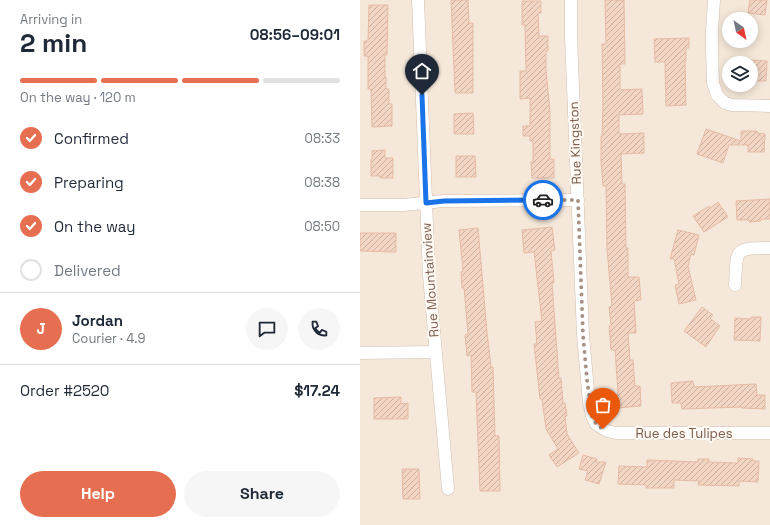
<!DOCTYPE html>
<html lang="en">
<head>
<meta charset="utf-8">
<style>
  body { margin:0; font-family:"Space Grotesk",sans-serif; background:#f6f6f7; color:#1f2937; height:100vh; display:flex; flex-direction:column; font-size:15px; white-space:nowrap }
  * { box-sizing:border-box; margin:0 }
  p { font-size:13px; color:#747a83 }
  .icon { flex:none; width:22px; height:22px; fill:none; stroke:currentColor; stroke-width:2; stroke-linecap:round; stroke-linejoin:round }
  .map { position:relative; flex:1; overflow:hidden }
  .panel { display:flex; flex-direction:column; background:#fff; width:360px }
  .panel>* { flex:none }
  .needle { width:26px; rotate:147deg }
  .fabs { position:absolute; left:362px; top:12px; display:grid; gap:8px }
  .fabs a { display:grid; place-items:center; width:36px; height:36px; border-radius:50%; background:#fff; box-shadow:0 2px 10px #0003; font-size:20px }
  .pin { position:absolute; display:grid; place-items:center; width:34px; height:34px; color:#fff; margin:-41px -17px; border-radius:50% 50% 50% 0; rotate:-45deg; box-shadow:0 0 4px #0007 }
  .pin .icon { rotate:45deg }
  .courier { position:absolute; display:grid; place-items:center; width:40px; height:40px; margin:-20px; border:3px solid #1a73e8; border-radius:50%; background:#fff; color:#222; box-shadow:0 1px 5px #0007 }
  .head em { font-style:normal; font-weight:700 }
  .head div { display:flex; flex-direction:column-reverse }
  .head { display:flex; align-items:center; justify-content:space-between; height:68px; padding:0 20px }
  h1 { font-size:26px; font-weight:700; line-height:30px }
  .bar { display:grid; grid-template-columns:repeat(4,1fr); gap:6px 4px; align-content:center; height:48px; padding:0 20px }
  .bar i { height:5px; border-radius:3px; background:#e0e1e3 }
  .bar .selected { background:#e76f51 }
  .bar p { grid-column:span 4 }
  .line { display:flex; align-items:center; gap:10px; padding:0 20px; border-top:1px solid #e0e1e3 }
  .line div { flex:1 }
  .round { display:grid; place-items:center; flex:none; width:42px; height:42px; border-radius:21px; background:#f6f6f7 }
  ol { padding:0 20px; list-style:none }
  li { display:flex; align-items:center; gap:12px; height:44px }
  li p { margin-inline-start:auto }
  li .icon { padding:4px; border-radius:50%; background:#e76f51; color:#fff; stroke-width:4 }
  li:last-child { color:#747a83 }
  li i { width:22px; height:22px; border:2px solid #e0e1e3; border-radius:50% }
  .action { display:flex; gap:8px; margin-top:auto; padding:8px 20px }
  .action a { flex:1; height:46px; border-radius:24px; background:#e76f51; color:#fff; font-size:16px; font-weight:700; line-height:46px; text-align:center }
  .action a+a { background:#f6f6f7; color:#1f2937 }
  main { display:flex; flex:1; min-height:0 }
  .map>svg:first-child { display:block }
  .residential { fill:#f5e8da; fill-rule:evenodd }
  .building { fill:url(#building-hatch); stroke:#e6bba3 }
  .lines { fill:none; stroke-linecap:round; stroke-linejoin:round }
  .minor-casing { stroke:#d1beb0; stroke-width:13 }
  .minor { stroke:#fff; stroke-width:12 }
  .done { stroke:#a89285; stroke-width:4; stroke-dasharray:0 7.2 }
  .route { stroke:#1a73e8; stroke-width:5 }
  .labels { text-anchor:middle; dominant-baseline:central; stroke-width:4; stroke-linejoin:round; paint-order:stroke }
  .street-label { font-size:13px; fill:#7a5c4d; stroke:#fffaf3 }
</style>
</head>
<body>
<main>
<section class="panel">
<div class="head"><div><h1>2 min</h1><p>Arriving in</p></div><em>08:56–09:01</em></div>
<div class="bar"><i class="selected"></i><i class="selected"></i><i class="selected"></i><i></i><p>On the way · 120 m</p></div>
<ol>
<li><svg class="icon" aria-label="check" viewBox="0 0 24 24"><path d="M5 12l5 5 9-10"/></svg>Confirmed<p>08:33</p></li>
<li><svg class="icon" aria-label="check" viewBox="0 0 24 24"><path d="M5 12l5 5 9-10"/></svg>Preparing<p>08:38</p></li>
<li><svg class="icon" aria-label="check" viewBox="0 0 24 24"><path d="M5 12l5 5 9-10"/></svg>On the way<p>08:50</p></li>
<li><i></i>Delivered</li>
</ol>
<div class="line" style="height:72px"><b class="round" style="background:#e76f51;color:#fff">J</b><div><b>Jordan</b><p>Courier · 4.9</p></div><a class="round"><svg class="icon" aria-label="chat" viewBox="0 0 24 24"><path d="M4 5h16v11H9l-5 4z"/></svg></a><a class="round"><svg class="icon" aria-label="phone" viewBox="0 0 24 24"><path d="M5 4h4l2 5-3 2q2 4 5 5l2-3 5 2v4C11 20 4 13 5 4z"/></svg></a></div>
<div class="line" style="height:52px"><div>Order #2520</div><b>$17.24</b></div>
<div class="action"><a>Help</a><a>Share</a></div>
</section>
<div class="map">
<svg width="410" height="525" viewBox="0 0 410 525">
  <defs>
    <pattern id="building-hatch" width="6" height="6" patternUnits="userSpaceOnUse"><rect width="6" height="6" fill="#f3d5c3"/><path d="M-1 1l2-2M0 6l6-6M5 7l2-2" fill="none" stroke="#cab0a1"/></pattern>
  </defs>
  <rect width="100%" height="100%" fill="#fdf6ec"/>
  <path class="residential" d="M0,0H410V525H0ZM369,19H391V41H369ZM369,63H391V85H369Z"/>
  <g class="building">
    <polygon points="91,0 108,0 109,23 113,23 113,93 95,93"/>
    <polygon points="245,0 264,0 265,64 260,64 260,90 282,89 283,114 259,115 259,134 284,133 284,153 261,154 262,184 265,184 266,248 268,248 268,277 279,277 281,300 274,301 276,333 268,333 270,360 273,360 275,386 280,386 281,406 257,408 256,398 258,393 255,350 251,350 249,326 251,326 249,307 252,306 247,249 246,186 243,186 241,161 241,136 242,136 243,105 242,44 246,44"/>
    <polygon points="390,0 407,0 405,15 388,13"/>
    <polygon points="162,1 181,1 181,13 178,13 179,36 188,36 188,51 186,51 186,71 190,111 190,159 194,159 194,178 172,178 171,162 173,162 173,141 170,141 170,136 163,136 163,126 170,126 170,98 160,99 160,71 166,71 165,25 162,25"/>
    <polygon points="9,5 28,5 27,55 25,55 25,77 26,77 26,89 29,89 29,104 32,104 32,126 12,127 11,89 8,89 8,56 4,56 4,41 8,41"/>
    <polygon points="329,38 329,48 326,48 326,61 325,61 326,105 306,106 305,62 295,62 294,39"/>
    <polygon points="391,60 407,61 406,81 391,81"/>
    <polygon points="113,113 114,134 94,134 94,114"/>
    <polygon points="346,129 381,141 381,131 397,131 397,133 405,134 404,152 388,152 388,145 369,145 363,163 337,154"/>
    <polygon points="25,150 25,158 33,158 33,178 20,178 20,176 11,176 11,159 12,159 12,151"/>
    <polygon points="96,156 115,156 116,177 96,177"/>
    <polygon points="410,199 410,219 401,219 401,221 389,222 389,220 377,220 376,201"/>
    <polygon points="358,202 368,217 344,232 333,216 349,206 350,208"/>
    <polygon points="192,227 195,250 191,251 194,283 192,283 199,379 201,378 203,403 205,403 207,416 205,416 207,434 219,453 197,467 189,455 198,449 186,429 182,399 180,399 174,344 177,344 175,322 182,321 174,252 164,253 162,230"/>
    <polygon points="118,228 127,332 131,367 133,367 135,436 139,436 140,491 120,491 116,392 112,392 111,355 107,356 105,335 108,334 104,288 102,288 101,272 103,271 99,230"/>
    <polygon points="318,230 339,235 334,255 331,254 328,266 336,300 319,304 315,285 319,284 314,259 310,259"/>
    <polygon points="0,233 36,233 36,252 0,251"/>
    <polygon points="342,307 353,315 350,318 360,326 346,347 324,331"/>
    <polygon points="391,317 401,317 400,341 374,340 375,318 391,319"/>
    <polygon points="333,381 334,387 396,384 397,395 405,395 405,409 382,408 382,407 322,409 321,403 312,403 311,383"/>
    <polygon points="41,397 41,404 48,403 48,419 14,419 14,398"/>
    <polygon points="223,455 237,459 236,462 246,462 239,484 225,480 228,471 219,469"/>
    <polygon points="378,458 393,459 393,461 399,461 398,482 379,481 379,486 338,485 339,481 314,480 314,488 286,488 286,485 258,484 259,466 287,467 287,460 338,462 338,459 349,459 349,462 378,463"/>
    <polygon points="42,469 59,469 60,499 43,499"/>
  </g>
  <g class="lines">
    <g class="minor-casing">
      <g id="minor">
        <polyline points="58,0 69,275 88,489"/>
        <polyline points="211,0 211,37 223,335 229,402 232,416 236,424 247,431 256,433 410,433"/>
        <polyline points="354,0 352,32 352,49 353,83 357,95 365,103 372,105 410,106"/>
        <polyline points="0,205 43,205 84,201 218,200"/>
        <path d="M375,285C377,249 373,248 410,248"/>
        <polyline points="0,353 75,352"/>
      </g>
    </g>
    <use href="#minor" class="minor"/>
  </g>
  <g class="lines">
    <polyline class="done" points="183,200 218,200 223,335 227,380 232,416 236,424 243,429"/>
    <polyline class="route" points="62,95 66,203 84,201 183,200"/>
  </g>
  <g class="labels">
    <g class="street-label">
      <text transform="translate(215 143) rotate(-92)">Rue Kingston</text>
      <text transform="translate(70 280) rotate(-94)">Rue Mountainview</text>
      <text x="324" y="433">Rue des Tulipes</text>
    </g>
  </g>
</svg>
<div class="fabs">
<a><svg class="needle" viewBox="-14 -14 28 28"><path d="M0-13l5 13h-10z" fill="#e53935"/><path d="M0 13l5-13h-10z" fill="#747a83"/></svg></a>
<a><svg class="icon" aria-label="layers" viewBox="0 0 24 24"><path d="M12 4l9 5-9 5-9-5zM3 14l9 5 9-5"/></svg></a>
</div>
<div class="pin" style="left:243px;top:429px;background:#ea580c"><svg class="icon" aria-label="bag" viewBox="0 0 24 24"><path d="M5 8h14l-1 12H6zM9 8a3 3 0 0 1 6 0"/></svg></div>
<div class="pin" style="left:62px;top:95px;background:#1f2937"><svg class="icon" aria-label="home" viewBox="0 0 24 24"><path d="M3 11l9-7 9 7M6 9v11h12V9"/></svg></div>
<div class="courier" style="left:183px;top:200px"><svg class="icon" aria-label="car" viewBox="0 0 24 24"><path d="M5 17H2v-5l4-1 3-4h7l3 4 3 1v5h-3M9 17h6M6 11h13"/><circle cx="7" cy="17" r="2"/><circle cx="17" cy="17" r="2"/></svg></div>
</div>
</main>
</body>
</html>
